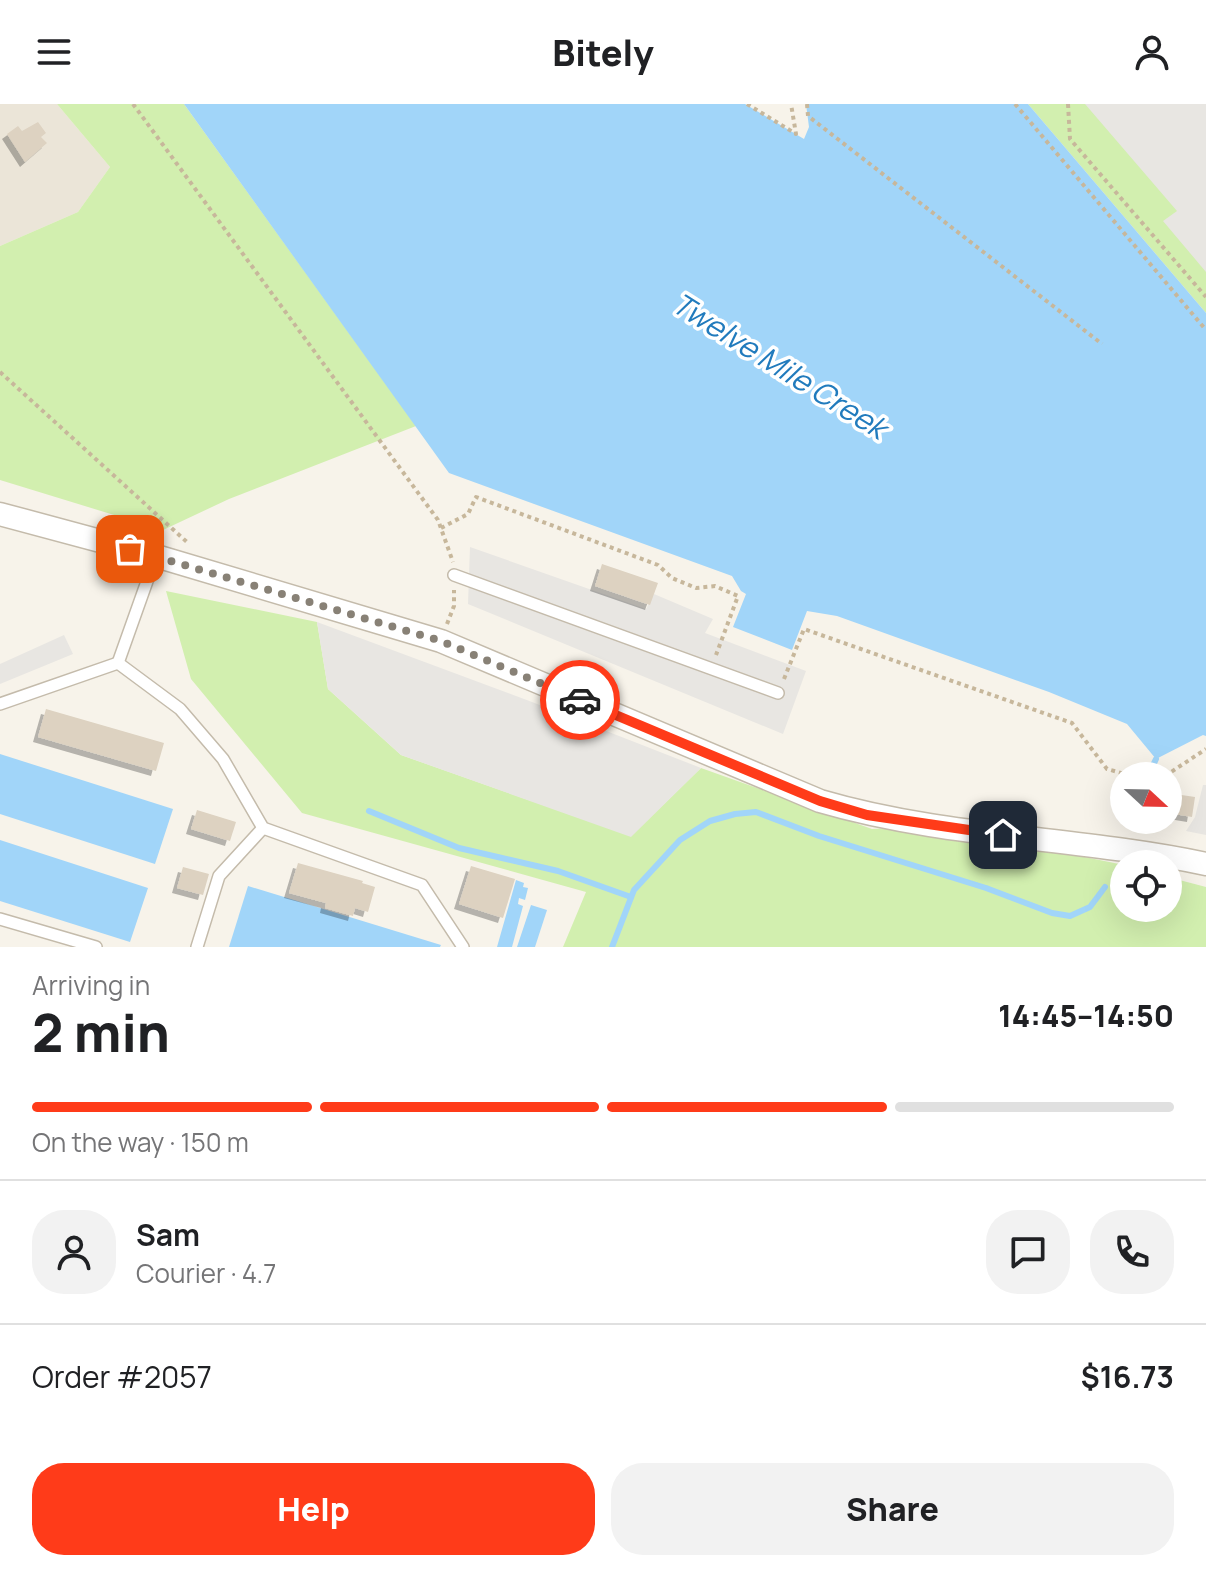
<!DOCTYPE html>
<html lang="en">
<head>
<meta charset="utf-8">
<style>
  body { margin:0; font-family:Manrope,sans-serif; background:#f2f2f2; color:#202124; height:100vh; display:flex; flex-direction:column; font-size:30px; white-space:nowrap }
  * { box-sizing:border-box; margin:0 }
  p { font-size:26px; color:#757577 }
  .icon { flex:none; width:44px; height:44px; fill:none; stroke:currentColor; stroke-width:2; stroke-linecap:round; stroke-linejoin:round }
  .map { position:relative; height:843px; overflow:hidden }
  .sheet { display:flex; flex-direction:column; background:#fff; flex:1 }
  .sheet>* { flex:none }
  .needle { width:52px; rotate:112deg }
  .tools { position:absolute; left:1110px; top:658px; display:grid; gap:16px }
  .tools a { display:grid; place-items:center; width:72px; height:72px; border-radius:50%; background:#fff; box-shadow:0 8px 32px #0002; font-size:40px }
  .pin { position:absolute; display:grid; place-items:center; width:68px; height:68px; color:#fff; margin:-34px; border-radius:16px; box-shadow:0 4px 12px #0006 }
  .courier { position:absolute; display:grid; place-items:center; width:80px; height:80px; margin:-40px; border:6px solid #ff3b19; border-radius:50%; background:#fff; color:#222; box-shadow:0 2px 10px #0007 }
  .head em { font-style:normal; font-weight:800 }
  .head div { display:flex; flex-direction:column-reverse }
  .head { display:flex; align-items:center; justify-content:space-between; height:136px; padding:0 32px }
  h1 { font-size:52px; font-weight:800; line-height:60px }
  .bar { display:grid; grid-template-columns:repeat(4,1fr); gap:12px 8px; align-content:center; height:96px; padding:0 32px }
  .bar i { height:10px; border-radius:6px; background:#e0e0e0 }
  .bar .active { background:#ff3b19 }
  .bar p { grid-column:span 4 }
  .line { display:flex; align-items:center; gap:20px; padding:0 32px; border-top:2px solid #e0e0e0 }
  .line div { flex:1 }
  .round { display:grid; place-items:center; flex:none; width:84px; height:84px; border-radius:32px; background:#f2f2f2 }
  .action { display:flex; gap:16px; margin-top:auto; padding:16px 32px }
  .action a { flex:1; height:92px; border-radius:32px; background:#ff3b19; color:#fff; font-size:32px; font-weight:800; line-height:92px; text-align:center }
  .action a+a { background:#f2f2f2; color:#202124 }
  header { display:flex; justify-content:space-between; align-items:center; height:104px; padding:0 32px; background:#fff; font-size:36px; font-weight:800 }
  .map>svg:first-child { display:block }
  .residential { fill:#ebe5d8 }
  .green { fill:#d2efaf }
  .parking { fill:#e8e6e2 }
  .water { fill:#a1d5f9 }
  .lines { fill:none; stroke-linecap:round; stroke-linejoin:round }
  .stream { stroke:#a1d5f9; stroke-width:6 }
  .building { fill:#ddd2c1; filter:url(#shadow) }
  .service-casing { stroke:#c4bbab; stroke-width:14 }
  .minor-casing { stroke:#c4bbab; stroke-width:25 }
  .path { stroke:#c7b79b; stroke-width:4; stroke-dasharray:4 4; stroke-linecap:butt }
  .service { stroke:#fff; stroke-width:11 }
  .minor { stroke:#fff; stroke-width:22 }
  .done { stroke:#888176; stroke-width:8; stroke-dasharray:0 14.4 }
  .route { stroke:#ff3b19; stroke-width:10 }
  .labels { text-anchor:middle; dominant-baseline:central; stroke-width:7; stroke-linejoin:round; paint-order:stroke }
  .water-label { font-size:30px; font-style:italic; fill:#217bbd; stroke:#fff }
</style>
</head>
<body>
<header><svg class="icon" aria-label="menu" viewBox="0 0 24 24"><path d="M4 6h16M4 12h16M4 18h16"/></svg>Bitely<svg class="icon" aria-label="person" viewBox="0 0 24 24"><circle cx="12" cy="8" r="4"/><path d="M4 21q1-7 8-7t8 7"/></svg></header>
<div class="map">
<svg width="1206" height="843" viewBox="0 0 1206 843">
  <defs>
    <filter id="shadow"><feDropShadow dx="-5" dy="5" stdDeviation="0" flood-color="#0004"/></filter>
  </defs>
  <rect width="100%" height="100%" fill="#f7f3ea"/>
  <polygon class="residential" points="0,0 57,0 110,63 78,108 0,142"/>
  <g class="green">
    <polygon points="57,0 184,0 416,322 229,395 163,426 0,376 0,142 78,108 110,63"/>
    <polygon points="1028,0 1206,0 1206,209"/>
    <polygon points="166,487 317,518 328,585 401,651 631,732 701,664 872,725 933,722 1124,761 1124,804 1168,804 1168,773 1206,783 1206,843 563,843 586,788 302,709 191,575"/>
  </g>
  <g class="parking">
    <polygon points="1085,0 1206,0 1206,168 1163,117 1177,107"/>
    <polygon points="470,443 646,505 654,490 713,515 705,529 806,567 783,630 468,500"/>
    <polygon points="317,518 532,598 701,664 631,733 401,651 328,585"/>
    <polygon points="64,531 73,550 0,580 0,560"/>
    <polygon points="1203,681 1206,681 1206,731 1186,727 1195,713"/>
  </g>
  <g class="water">
    <polygon points="184,0 745,0 804,35 809,23 806,0 1028,0 1206,209 1206,632 1203,631 1156,655 1127,620 1049,588 837,512 807,507 792,546 733,523 746,490 741,487 732,472 449,369"/>
    <polygon points="0,650 173,705 155,760 0,710"/>
    <polygon points="0,736 148,784 130,838 0,797"/>
    <polygon points="516,776 524,779 523,783 528,784 525,796 519,794 518,800 523,802 512,843 497,843"/>
    <polygon points="248,782 441,841 440,843 229,843"/>
    <polygon points="531,801 547,806 535,843 517,843"/>
  </g>
  <g class="lines">
    <g class="stream">
      <polyline points="1148,672 1156,655"/>
      <polyline points="369,707 459,744 558,767 631,793"/>
      <polyline points="612,843 634,786 680,736 710,717 735,710 756,708 819,732 986,784 1052,809 1070,812 1090,803 1105,783"/>
    </g>
  </g>
  <g class="building">
    <polygon points="38,18 46,29 41,33 47,39 25,58 7,30 18,22 22,27"/>
    <polygon points="602,460 658,479 650,501 595,482"/>
    <polygon points="46,605 164,639 156,667 38,633"/>
    <polygon points="1168,689 1195,693 1192,713 1168,709"/>
    <polygon points="197,706 236,718 230,737 191,725"/>
    <polygon points="298,759 363,777 362,779 375,783 368,808 355,804 353,812 325,804 326,799 289,789"/>
    <polygon points="471,762 515,775 503,814 459,800"/>
    <polygon points="183,763 209,770 203,791 177,784"/>
  </g>
  <g class="lines">
    <g class="service-casing">
      <g id="service">
        <polyline points="454,471 778,589"/>
        <polyline points="118,559 180,605 223,655 263,724 422,781 463,843"/>
        <polyline points="118,559 156,452"/>
        <polyline points="0,600 118,559"/>
        <polyline points="0,815 96,843"/>
        <polyline points="197,843 219,772 263,724"/>
      </g>
    </g>
    <g class="minor-casing">
      <path id="minor" d="M0,410L156,452L441,537L820,697C946,734 1078,733 1206,760"/>
    </g>
    <g class="path">
      <polyline points="133,0 438,416 453,458"/>
      <polyline points="747,0 796,30 791,0"/>
      <polyline points="807,0 808,12 1102,240"/>
      <polyline points="1015,0 1206,226"/>
      <polyline points="1068,0 1070,35 1206,193"/>
      <polyline points="0,268 188,439"/>
      <polyline points="441,424 468,410 476,393 658,461 672,474 696,484 715,482 738,492 716,551"/>
      <polyline points="447,520 454,502 454,486"/>
      <polyline points="784,575 804,525 1072,619 1107,665 1132,672"/>
      <polyline points="1165,672 1206,645"/>
    </g>
    <use href="#service" class="service"/>
    <use href="#minor" class="minor"/>
  </g>
  <g class="lines">
    <polyline class="done" points="130,445 441,537 580,596"/>
    <polyline class="route" points="580,596 820,697 867,711 1003,731"/>
  </g>
  <g class="labels">
    <g class="water-label">
      <text transform="translate(780 261) rotate(32)">Twelve Mile Creek</text>
    </g>
  </g>
</svg>
<div class="tools">
<a><svg class="needle" viewBox="-14 -14 28 28"><path d="M0-13l5 13h-10z" fill="#e53935"/><path d="M0 13l5-13h-10z" fill="#757577"/></svg></a>
<a><svg class="icon" aria-label="locate" viewBox="0 0 24 24"><circle cx="12" cy="12" r="6"/><path d="M12 2v4M12 18v4M2 12h4M18 12h4"/></svg></a>
</div>
<div class="pin" style="left:130px;top:445px;background:#ea580c"><svg class="icon" aria-label="bag" viewBox="0 0 24 24"><path d="M5 8h14l-1 12H6zM9 8a3 3 0 0 1 6 0"/></svg></div>
<div class="pin" style="left:1003px;top:731px;background:#1f2937"><svg class="icon" aria-label="home" viewBox="0 0 24 24"><path d="M3 11l9-7 9 7M6 9v11h12V9"/></svg></div>
<div class="courier" style="left:580px;top:596px"><svg class="icon" aria-label="car" viewBox="0 0 24 24"><path d="M5 17H2v-5l4-1 3-4h7l3 4 3 1v5h-3M9 17h6M6 11h13"/><circle cx="7" cy="17" r="2"/><circle cx="17" cy="17" r="2"/></svg></div>
</div>
<section class="sheet">
<div class="head"><div><h1>2 min</h1><p>Arriving in</p></div><em>14:45–14:50</em></div>
<div class="bar"><i class="active"></i><i class="active"></i><i class="active"></i><i></i><p>On the way · 150 m</p></div>
<div class="line" style="height:144px"><a class="round"><svg class="icon" aria-label="person" viewBox="0 0 24 24"><circle cx="12" cy="8" r="4"/><path d="M4 21q1-7 8-7t8 7"/></svg></a><div><b>Sam</b><p>Courier · 4.7</p></div><a class="round"><svg class="icon" aria-label="chat" viewBox="0 0 24 24"><path d="M4 5h16v11H9l-5 4z"/></svg></a><a class="round"><svg class="icon" aria-label="phone" viewBox="0 0 24 24"><path d="M5 4h4l2 5-3 2q2 4 5 5l2-3 5 2v4C11 20 4 13 5 4z"/></svg></a></div>
<div class="line" style="height:104px"><div>Order #2057</div><b>$16.73</b></div>
<div class="action"><a>Help</a><a>Share</a></div>
</section>
</body>
</html>
